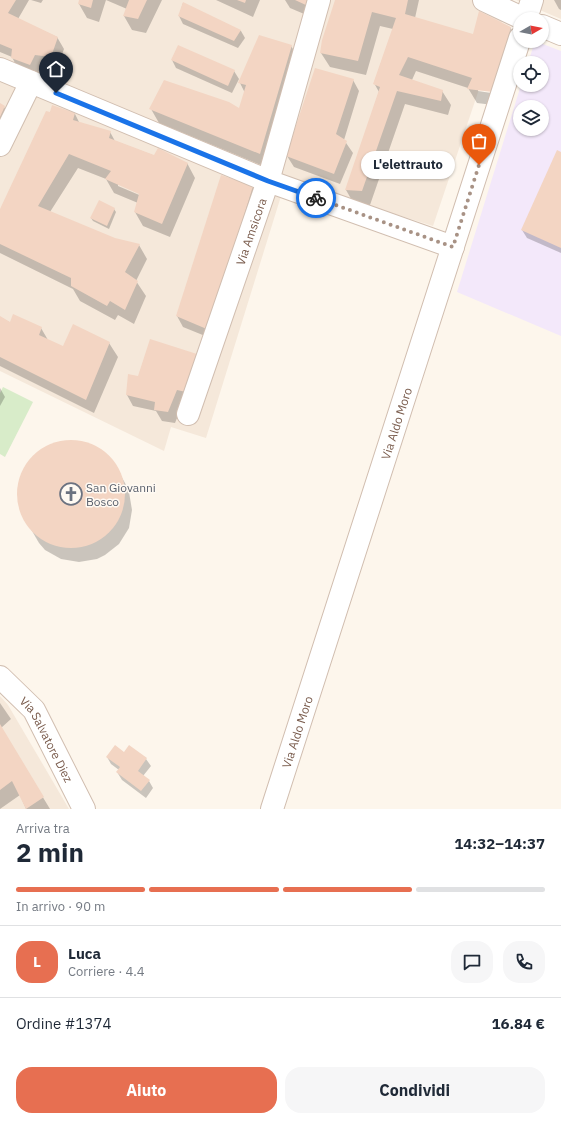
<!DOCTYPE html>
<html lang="it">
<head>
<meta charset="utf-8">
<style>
  body { margin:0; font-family:"IBM Plex Sans",sans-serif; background:#f6f6f7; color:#1f2937; height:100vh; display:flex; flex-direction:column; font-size:15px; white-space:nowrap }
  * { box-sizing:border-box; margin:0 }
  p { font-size:13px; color:#747a83 }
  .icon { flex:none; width:22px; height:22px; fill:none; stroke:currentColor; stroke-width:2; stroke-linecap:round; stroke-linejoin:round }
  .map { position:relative; height:809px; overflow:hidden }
  .side { display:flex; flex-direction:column; background:#fff; flex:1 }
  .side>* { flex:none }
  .needle { width:26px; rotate:81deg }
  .controls { position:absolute; left:513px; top:12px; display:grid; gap:8px }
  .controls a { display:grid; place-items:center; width:36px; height:36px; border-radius:50%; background:#fff; box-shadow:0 1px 3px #0004; font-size:20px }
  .pin { position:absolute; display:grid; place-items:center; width:34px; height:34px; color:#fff; margin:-41px -17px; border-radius:50% 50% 50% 0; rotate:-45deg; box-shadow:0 0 4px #0007 }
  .pin .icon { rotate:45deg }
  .courier { position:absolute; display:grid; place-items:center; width:40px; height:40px; margin:-20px; border:3px solid #1a73e8; border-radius:50%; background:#fff; color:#222; box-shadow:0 1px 5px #0007 }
  .bubble { position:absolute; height:28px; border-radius:14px; background:#fff; box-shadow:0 1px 3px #0004; font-size:13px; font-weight:700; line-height:28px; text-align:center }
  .headline em { font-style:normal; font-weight:700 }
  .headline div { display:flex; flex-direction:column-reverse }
  .headline { display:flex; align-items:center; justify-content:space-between; height:68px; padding:0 16px }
  h1 { font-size:26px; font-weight:700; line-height:30px }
  .bar { display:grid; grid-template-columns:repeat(4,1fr); gap:6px 4px; align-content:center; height:48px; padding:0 16px }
  .bar i { height:5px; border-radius:3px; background:#e0e1e3 }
  .bar .on { background:#e76f51 }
  .bar p { grid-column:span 4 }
  .line { display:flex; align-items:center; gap:10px; padding:0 16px; border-top:1px solid #e0e1e3 }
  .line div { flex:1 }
  .round { display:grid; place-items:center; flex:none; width:42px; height:42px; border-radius:16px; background:#f6f6f7 }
  .primary-button { display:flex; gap:8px; margin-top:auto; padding:8px 16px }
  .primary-button a { flex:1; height:46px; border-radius:16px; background:#e76f51; color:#fff; font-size:16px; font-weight:700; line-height:46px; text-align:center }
  .primary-button a+a { background:#f6f6f7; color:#1f2937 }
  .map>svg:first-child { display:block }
  .residential { fill:#f5e8da }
  .education { fill:#f3e8fa; fill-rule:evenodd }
  .green { fill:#d8ecc9 }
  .shadow { fill:#0003; fill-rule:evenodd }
  .building { fill:#f3d5c3 }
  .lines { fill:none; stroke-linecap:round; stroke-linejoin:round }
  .minor-casing { stroke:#d1beb0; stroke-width:24 }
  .tertiary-casing { stroke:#d1beb0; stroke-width:24 }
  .minor { stroke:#fff; stroke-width:22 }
  .tertiary { stroke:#fff; stroke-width:22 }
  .done { stroke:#a89285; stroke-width:4; stroke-dasharray:0 7.2 }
  .route { stroke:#1a73e8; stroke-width:5 }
  .labels { text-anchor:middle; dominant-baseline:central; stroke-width:3; stroke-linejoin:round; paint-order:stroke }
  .street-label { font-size:12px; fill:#7a5c4d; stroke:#fffaf3 }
  .worship-label { font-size:12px; fill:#5b616d; stroke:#fffaf3; text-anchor:start }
</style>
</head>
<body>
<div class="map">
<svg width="561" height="809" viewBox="0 0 561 809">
  <rect width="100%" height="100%" fill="#fdf6ec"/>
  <g class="residential">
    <polygon points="0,0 509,0 433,226 286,180 206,438 171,427 164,451 0,371"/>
    <polygon points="516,0 561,0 561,19"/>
    <polygon points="0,696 8,705 69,809 0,809"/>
  </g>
  <path class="education" d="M535,41L561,51V336L457,292L521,85H542V63H528ZM520,107H542V129H520Z"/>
  <polygon class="green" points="3,387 33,402 5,457 0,454 0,393"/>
  <g class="shadow">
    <polygon points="0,0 29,0 18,19 57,37 64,49 57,68 42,66 36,76 18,69 12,57 0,52"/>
    <polygon points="31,0 43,0 41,3"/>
    <polygon points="81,0 162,0 146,33 132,30 124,16 127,9 106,0 99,22 87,18 79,4"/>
    <polygon points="216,0 260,0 253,17"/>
    <polygon points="285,0 322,0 316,19 290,8"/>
    <path d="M336,0H419L415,18L474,35L510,27L519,42L501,106L477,103L468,88L416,71L412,80L442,91L451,105L448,115L405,104L370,205L354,204L346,190L379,92L374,83L393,29L380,26L366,75L330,67L321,53ZM478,89L498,92V94L478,91Z"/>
    <polygon points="554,0 561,0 561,10 559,9"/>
    <polygon points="183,3 241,31 245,38 238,48 183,24 179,16"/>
    <polygon points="291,46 300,60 268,168 159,123 151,109 240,110 245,93 240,83"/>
    <polygon points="172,60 234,71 239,79 232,93 176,68"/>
    <polygon points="353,80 359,91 344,140 353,153 340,184 294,167 287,156"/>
    <polygon points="0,104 4,107 13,121 0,148"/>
    <path d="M53,107L75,114L80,124L110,132L115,141L155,156L187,163L195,178L170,237L143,226L135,212L138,203L114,193L106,179L78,168L50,212L115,239L139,245L147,259L136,281L146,296L134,324L118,315L115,320L80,301L73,289L0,253V212ZM118,184L144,195V197L118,186Z"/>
    <polygon points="561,153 561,253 527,238 522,230"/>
    <polygon points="252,187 259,198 215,340 183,327 177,316"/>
    <polygon points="114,209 116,212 109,229 93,221 91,218"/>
    <polygon points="0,317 11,323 41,328 48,340 63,347 109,343 118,357 94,413 0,366"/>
    <polygon points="196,355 184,401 175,423 162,421 156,411 133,406 127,395 138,377"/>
    <polygon points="0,388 5,397 0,406"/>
    <polygon points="71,442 89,445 105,454 117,469 125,483 129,492 132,510 129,528 119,544 105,555 97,559 79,562 61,559 45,550 39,543 21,512 18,494 19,485 25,468 37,454 53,445"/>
    <polygon points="0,703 11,719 1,728 50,809 26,809 20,795 0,809"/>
    <polygon points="125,754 146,759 151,766 143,776 149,781 153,788 146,798 122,780 117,772 119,770 111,764 107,757"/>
  </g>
  <g class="building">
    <polygon points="0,0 16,0 8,13 58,37 51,57 35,55 30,65 11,58 12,49 0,44"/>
    <polygon points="79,0 93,0 91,8 78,4"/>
    <polygon points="129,0 147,0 138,19 123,16"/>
    <polygon points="237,0 246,0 245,3"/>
    <polygon points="295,0 310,0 308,6"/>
    <polygon points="335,0 408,0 405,14 473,34 479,11 511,27 493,92 467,89 472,78 408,57 399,75 443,90 441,101 397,91 362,191 345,190 380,87 373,84 396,18 372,12 358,61 320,53 322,40"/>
    <polygon points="183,2 241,30 234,41 178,16"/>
    <polygon points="259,35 292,45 260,154 149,109 164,80 229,102 239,108 246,85 238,83"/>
    <polygon points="178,45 235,70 228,86 171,60"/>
    <polygon points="315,68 354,79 336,134 347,141 334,174 286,156"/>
    <polygon points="0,103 5,106 0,117"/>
    <polygon points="52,105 75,113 73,120 111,131 109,138 154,155 158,148 188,163 162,224 134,212 139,194 105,179 111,171 69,154 38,206 115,238 140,244 125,272 138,281 125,310 110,301 107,306 71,286 71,278 0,244 0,209 46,111 50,112"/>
    <polygon points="557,150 561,152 561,248 521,230"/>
    <polygon points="221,175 253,186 209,330 176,316"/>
    <polygon points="99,200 115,208 107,226 90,218"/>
    <polygon points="13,314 42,327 39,335 63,346 73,324 110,342 86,400 0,357 0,316 10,322"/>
    <polygon points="150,339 197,354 186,392 177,390 168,412 154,410 155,402 126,395 128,374 138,376"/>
    <circle cx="71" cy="494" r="54"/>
    <polygon points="0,724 44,797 26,809 12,781 0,790"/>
    <polygon points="115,745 124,752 129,745 147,758 138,771 150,780 141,791 116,772 120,767 106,757"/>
  </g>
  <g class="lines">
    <g class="minor-casing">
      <g id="minor">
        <polyline points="484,0 524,19"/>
        <polyline points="0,69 268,181 453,247"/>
        <polyline points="0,145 31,82"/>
        <path id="s1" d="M188,414L268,181L319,0"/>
        <path id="s2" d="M0,677L34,710L84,809"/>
      </g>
    </g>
    <g class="tertiary-casing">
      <g id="tertiary">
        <polyline points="526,19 532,0"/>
        <polyline points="542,26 561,34"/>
        <path id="s3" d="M272,809L520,38"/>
      </g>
    </g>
    <use href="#minor" class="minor"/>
    <use href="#tertiary" class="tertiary"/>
  </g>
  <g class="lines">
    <polyline class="done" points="316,198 453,247 479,165"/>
    <polyline class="route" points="56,93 268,181 316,198"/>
  </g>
  <defs>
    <g id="church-ring" transform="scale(1.15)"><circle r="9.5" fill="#fffaf3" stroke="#6b7280" stroke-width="1.5"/><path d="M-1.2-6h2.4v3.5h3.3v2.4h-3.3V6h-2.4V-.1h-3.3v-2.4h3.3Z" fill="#6b7280"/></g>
  </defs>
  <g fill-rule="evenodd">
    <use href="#church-ring" x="71" y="494"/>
  </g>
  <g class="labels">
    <g class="street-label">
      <text stroke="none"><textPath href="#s1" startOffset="193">Via Amsicora</textPath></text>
      <text stroke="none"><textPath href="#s3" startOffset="405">Via Aldo Moro</textPath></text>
      <text stroke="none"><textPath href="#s3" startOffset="81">Via Aldo Moro</textPath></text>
      <text stroke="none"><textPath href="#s2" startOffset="79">Via Salvatore Diez</textPath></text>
    </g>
    <g class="worship-label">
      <text x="86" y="487">San Giovanni<tspan x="86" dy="14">Bosco</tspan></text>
    </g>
  </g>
</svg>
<div class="controls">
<a><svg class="needle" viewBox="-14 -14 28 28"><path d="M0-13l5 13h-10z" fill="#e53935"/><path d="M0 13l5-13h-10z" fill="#747a83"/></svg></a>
<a><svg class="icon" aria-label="locate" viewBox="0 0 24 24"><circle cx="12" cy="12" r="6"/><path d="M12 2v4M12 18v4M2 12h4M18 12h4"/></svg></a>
<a><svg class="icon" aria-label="layers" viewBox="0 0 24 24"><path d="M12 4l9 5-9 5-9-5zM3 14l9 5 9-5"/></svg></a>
</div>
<div class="pin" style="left:479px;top:165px;background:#ea580c"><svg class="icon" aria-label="bag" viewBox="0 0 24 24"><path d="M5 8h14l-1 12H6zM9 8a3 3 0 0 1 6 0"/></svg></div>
<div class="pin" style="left:56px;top:93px;background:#1f2937"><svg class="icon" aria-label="home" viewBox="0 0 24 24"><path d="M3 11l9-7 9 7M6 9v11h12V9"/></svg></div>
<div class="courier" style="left:316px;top:198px"><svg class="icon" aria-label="bike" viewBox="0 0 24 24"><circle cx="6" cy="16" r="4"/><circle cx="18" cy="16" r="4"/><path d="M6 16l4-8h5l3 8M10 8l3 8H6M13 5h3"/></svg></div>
<div class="bubble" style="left:361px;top:151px;width:94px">L'elettrauto</div>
</div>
<section class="side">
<div class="headline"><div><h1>2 min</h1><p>Arriva tra</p></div><em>14:32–14:37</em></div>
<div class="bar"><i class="on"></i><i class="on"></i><i class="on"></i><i></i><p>In arrivo · 90 m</p></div>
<div class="line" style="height:72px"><b class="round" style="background:#e76f51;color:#fff">L</b><div><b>Luca</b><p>Corriere · 4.4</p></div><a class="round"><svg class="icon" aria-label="chat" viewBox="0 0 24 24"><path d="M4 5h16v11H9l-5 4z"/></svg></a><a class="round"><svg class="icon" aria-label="phone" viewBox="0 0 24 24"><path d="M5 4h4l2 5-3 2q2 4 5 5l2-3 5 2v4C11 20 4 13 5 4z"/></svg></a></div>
<div class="line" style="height:52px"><div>Ordine #1374</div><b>16.84 €</b></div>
<div class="primary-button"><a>Aiuto</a><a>Condividi</a></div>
</section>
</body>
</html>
